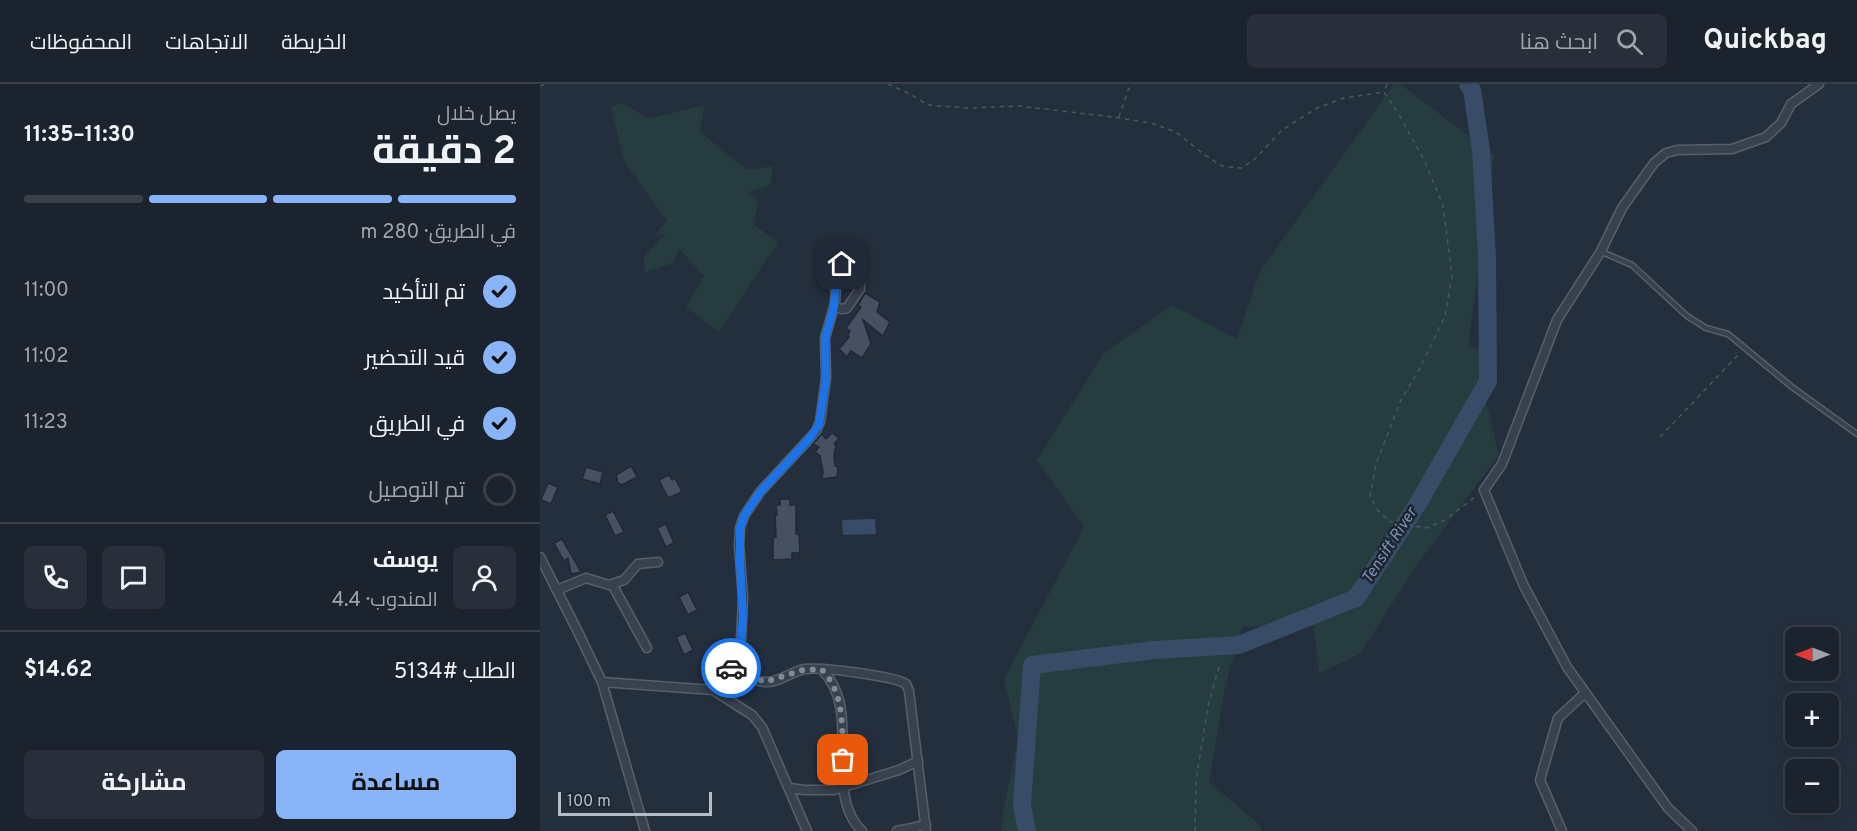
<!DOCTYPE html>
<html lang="ar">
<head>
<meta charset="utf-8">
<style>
  body { margin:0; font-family:Overpass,Cairo,sans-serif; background:#282f3a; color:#f1f3f6; direction:rtl; height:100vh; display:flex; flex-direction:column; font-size:22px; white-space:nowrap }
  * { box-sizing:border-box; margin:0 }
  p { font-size:20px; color:#a0a4aa }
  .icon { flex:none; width:33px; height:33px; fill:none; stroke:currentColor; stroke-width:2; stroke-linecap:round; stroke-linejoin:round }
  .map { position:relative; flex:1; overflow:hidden; direction:ltr }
  .drawer { display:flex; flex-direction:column; background:#1b232e; width:540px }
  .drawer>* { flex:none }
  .needle { width:39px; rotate:270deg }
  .fabs { position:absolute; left:1245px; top:543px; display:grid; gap:12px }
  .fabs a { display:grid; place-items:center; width:54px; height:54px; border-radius:9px; background:#1b232e; box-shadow:0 3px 15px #0003,0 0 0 2px #39404a; font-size:30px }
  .scale { position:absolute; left:18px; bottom:15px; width:154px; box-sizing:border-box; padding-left:6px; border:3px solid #b4bcc9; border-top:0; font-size:16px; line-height:21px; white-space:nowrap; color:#b4bcc9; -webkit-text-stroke:4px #1d2633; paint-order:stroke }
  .pin { position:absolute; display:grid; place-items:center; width:51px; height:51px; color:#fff; margin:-26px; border-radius:12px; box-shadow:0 3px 9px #0006 }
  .courier { position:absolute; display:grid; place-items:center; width:60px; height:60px; margin:-30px; border:4px solid #1a73e8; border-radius:50%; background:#fff; color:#222; box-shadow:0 2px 8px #0007 }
  .overview em { font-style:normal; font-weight:700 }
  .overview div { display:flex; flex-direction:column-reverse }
  .overview { display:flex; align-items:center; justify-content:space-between; height:102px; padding:0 24px }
  h1 { font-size:39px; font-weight:700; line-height:45px }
  .bar { display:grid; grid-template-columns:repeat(4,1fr); gap:9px 6px; align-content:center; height:72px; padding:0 24px }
  .bar i { height:8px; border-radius:4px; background:#39404a }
  .bar .current { background:#8ab4f8 }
  .bar p { grid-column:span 4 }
  .line { display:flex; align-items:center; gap:15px; padding:0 24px; border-top:2px solid #39404a }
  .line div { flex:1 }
  .round { display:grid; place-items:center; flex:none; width:63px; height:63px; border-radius:9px; background:#282f3a }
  ol { padding:0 24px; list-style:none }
  li { display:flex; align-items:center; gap:18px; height:66px }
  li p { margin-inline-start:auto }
  li .icon { padding:6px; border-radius:50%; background:#8ab4f8; color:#111; stroke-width:4 }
  li:last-child { color:#a0a4aa }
  li i { width:33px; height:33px; border:3px solid #39404a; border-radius:50% }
  .button { display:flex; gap:12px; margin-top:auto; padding:12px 24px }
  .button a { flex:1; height:69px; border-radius:9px; background:#8ab4f8; color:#111; font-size:24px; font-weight:700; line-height:69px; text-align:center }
  .button a+a { background:#282f3a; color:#f1f3f6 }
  header { display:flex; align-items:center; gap:36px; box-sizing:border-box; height:84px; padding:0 30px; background:#1b232e; border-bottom:2px solid #39404a }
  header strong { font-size:28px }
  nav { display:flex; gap:33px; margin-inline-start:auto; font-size:21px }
  .search { width:420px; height:54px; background:#282f3a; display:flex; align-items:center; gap:15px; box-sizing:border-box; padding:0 21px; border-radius:9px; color:#a0a4aa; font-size:22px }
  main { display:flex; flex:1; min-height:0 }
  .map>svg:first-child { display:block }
  .green { fill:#263c3f }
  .water { fill:#394c67 }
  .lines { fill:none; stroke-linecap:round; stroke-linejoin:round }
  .river { stroke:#394c67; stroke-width:18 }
  .building { fill:#455162; stroke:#1f2835; stroke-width:1.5 }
  .service-casing { stroke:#565f6c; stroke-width:7 }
  .minor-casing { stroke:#565f6c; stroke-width:11 }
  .path { stroke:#44595c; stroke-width:1.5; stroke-dasharray:4.5 4.5; stroke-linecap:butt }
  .service { stroke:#38414e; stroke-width:4 }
  .minor { stroke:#38414e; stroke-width:8 }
  .done { stroke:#828b98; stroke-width:6; stroke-dasharray:0 10.8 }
  .route { stroke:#1a73e8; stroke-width:8 }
  .labels { text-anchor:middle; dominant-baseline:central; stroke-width:5; stroke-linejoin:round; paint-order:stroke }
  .water-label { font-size:16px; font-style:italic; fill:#7c92b1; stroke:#1d2633 }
</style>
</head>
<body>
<header>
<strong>Quickbag</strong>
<div class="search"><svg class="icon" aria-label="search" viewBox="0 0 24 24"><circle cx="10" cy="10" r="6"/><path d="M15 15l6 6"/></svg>ابحث هنا</div>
<nav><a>الخريطة</a><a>الاتجاهات</a><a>المحفوظات</a></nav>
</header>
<main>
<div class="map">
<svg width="1317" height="747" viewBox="0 0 1317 747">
  <rect width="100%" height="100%" fill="#242f3e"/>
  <g class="green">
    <polygon points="854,0 860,0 954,71 928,262 957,271 946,317 959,371 876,482 820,570 779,589 773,538 702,543 686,599 669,698 719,740 722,747 462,747 461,740 478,654 464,595 544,443 497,376 564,269 632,221 697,255 720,187"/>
    <polygon points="83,19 108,35 165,21 159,47 207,86 233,82 230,101 209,108 219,118 213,140 238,158 179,248 146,223 164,192 139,165 133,179 105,188 104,172 125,150 115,151 127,137 85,79 71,23"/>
  </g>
  <polygon class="water" points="335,435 336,450 303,451 302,436"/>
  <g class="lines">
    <polyline class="river" points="487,747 482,720 492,581 614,566 699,561 816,514 879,418 948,297 947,174 941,66 932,6 928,0"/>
  </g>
  <g class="building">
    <polygon points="325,209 340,218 337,228 350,238 343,252 323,236 331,260 322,274 311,267 307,273 299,265 309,253 308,251 310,247 306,244 321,223 318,221"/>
    <polygon points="292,349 299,354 294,360 296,361 294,371 295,382 298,383 297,393 282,395 283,388 280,372 275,368 279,363 273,360 282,350 286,355"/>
    <polygon points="91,382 97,393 82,401 78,399 76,391"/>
    <polygon points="46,383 63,388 60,400 42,395"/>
    <polygon points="129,391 132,396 135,394 142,408 128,414 119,396"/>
    <polygon points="8,399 18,403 11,420 1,416"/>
    <polygon points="240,415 250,415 250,421 256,421 256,450 259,450 260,469 252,469 252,475 233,476 233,454 236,453 235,431 237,431 236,421 240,421"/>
    <polygon points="73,427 84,448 75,452 65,431"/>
    <polygon points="126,440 134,459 126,463 117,444"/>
    <polygon points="22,455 32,472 41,488 31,490 28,474 24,477 14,459"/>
    <polygon points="148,508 157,526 148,531 139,513"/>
    <polygon points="145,549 153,566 144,571 136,553"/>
  </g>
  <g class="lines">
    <g class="service-casing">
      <polyline id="service" points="1062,168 1092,181 1147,232 1166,244 1188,250 1252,303 1317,350"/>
    </g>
    <g class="minor-casing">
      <g id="minor">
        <polyline points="0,473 37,546 62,598 105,747"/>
        <polyline points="69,501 73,502 107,564"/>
        <polyline points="17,506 46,494 69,501 84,496 98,480 118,478"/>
        <path d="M191,584C201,588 214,598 225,598C239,599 252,587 265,585C282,583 354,592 366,600L369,607L386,747"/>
        <path d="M281,585C325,626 281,708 322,747"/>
        <polyline points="62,598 173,606 212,631 222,643 267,747"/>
        <polyline points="178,608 195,575 201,556 203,514 199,461 200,444 204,432 220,408 269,355 276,347 280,338 286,294 285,254 295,219 297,183 302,180 313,182 320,189 320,205 307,224 302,225 294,223"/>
        <polyline points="250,704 264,706 294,706 359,686 378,677"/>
        <polyline points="357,747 386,741"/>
        <polyline points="1022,747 1000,696 1018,634 1045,609"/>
        <polyline points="1152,747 1128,724 1027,583 983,500 944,406 962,380 1017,236 1061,167 1082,124 1114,79 1126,69 1137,66 1192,65 1226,53 1241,39 1251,20 1279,0"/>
      </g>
    </g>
    <g class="path">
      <polyline points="348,0 370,10 388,21 428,24 479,22 573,33 611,39 636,48 662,69 682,82 701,84 715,75 742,46 777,24 804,14 844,8"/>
      <polyline points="847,0 844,8 858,29 884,76 903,121 912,192 905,232 879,286 861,316 836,380 830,412 838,427 851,438 887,444 905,436 936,412"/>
      <polyline points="0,2 6,0"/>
      <polyline points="579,33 588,6 594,0"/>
      <polyline points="1120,353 1200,269"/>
      <polyline points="655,747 656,697 668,622 679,583"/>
    </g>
    <use href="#service" class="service"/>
    <use href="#minor" class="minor"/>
  </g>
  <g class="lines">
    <path class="done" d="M191,584L225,598L263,586L281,585C305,608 302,645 303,676"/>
    <polyline class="route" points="191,584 201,556 203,532 200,478 200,444 204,432 220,408 269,355 279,341 286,294 285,254 294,223 297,183 302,180"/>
  </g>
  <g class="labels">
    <g class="water-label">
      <text transform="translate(850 462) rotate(-57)">Tensift River</text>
    </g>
  </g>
</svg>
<div class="fabs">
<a><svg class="needle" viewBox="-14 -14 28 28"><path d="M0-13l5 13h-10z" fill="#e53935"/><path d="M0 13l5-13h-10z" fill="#a0a4aa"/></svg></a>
<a>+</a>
<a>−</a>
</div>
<div class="scale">100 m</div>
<div class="pin" style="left:303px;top:676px;background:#ea580c"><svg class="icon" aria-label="bag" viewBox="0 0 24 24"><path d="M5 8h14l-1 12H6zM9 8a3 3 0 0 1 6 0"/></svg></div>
<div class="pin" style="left:302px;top:180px;background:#1f2937"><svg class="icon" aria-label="home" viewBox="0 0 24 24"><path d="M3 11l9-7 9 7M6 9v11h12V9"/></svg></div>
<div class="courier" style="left:191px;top:584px"><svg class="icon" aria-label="car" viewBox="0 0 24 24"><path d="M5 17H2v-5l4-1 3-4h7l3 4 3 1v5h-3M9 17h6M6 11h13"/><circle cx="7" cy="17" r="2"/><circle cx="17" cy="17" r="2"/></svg></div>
</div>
<section class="drawer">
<div class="overview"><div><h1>2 دقيقة</h1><p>يصل خلال</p></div><em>11:30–11:35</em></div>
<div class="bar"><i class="current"></i><i class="current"></i><i class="current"></i><i></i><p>في الطريق · 280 m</p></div>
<ol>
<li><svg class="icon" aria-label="check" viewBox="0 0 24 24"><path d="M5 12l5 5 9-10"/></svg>تم التأكيد<p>11:00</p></li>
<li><svg class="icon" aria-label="check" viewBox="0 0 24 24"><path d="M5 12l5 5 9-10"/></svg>قيد التحضير<p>11:02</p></li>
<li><svg class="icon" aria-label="check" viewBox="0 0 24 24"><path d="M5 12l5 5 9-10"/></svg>في الطريق<p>11:23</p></li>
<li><i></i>تم التوصيل</li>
</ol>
<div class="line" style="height:108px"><a class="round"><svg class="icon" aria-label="person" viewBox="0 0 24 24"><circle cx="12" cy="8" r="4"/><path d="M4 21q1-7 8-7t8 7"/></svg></a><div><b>يوسف</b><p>المندوب · 4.4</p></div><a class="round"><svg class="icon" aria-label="chat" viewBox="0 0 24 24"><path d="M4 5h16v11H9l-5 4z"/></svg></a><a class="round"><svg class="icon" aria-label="phone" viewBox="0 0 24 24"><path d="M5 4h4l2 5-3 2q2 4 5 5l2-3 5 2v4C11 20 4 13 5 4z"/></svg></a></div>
<div class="line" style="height:78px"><div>الطلب #5134</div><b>$14.62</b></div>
<div class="button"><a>مساعدة</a><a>مشاركة</a></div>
</section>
</main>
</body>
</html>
